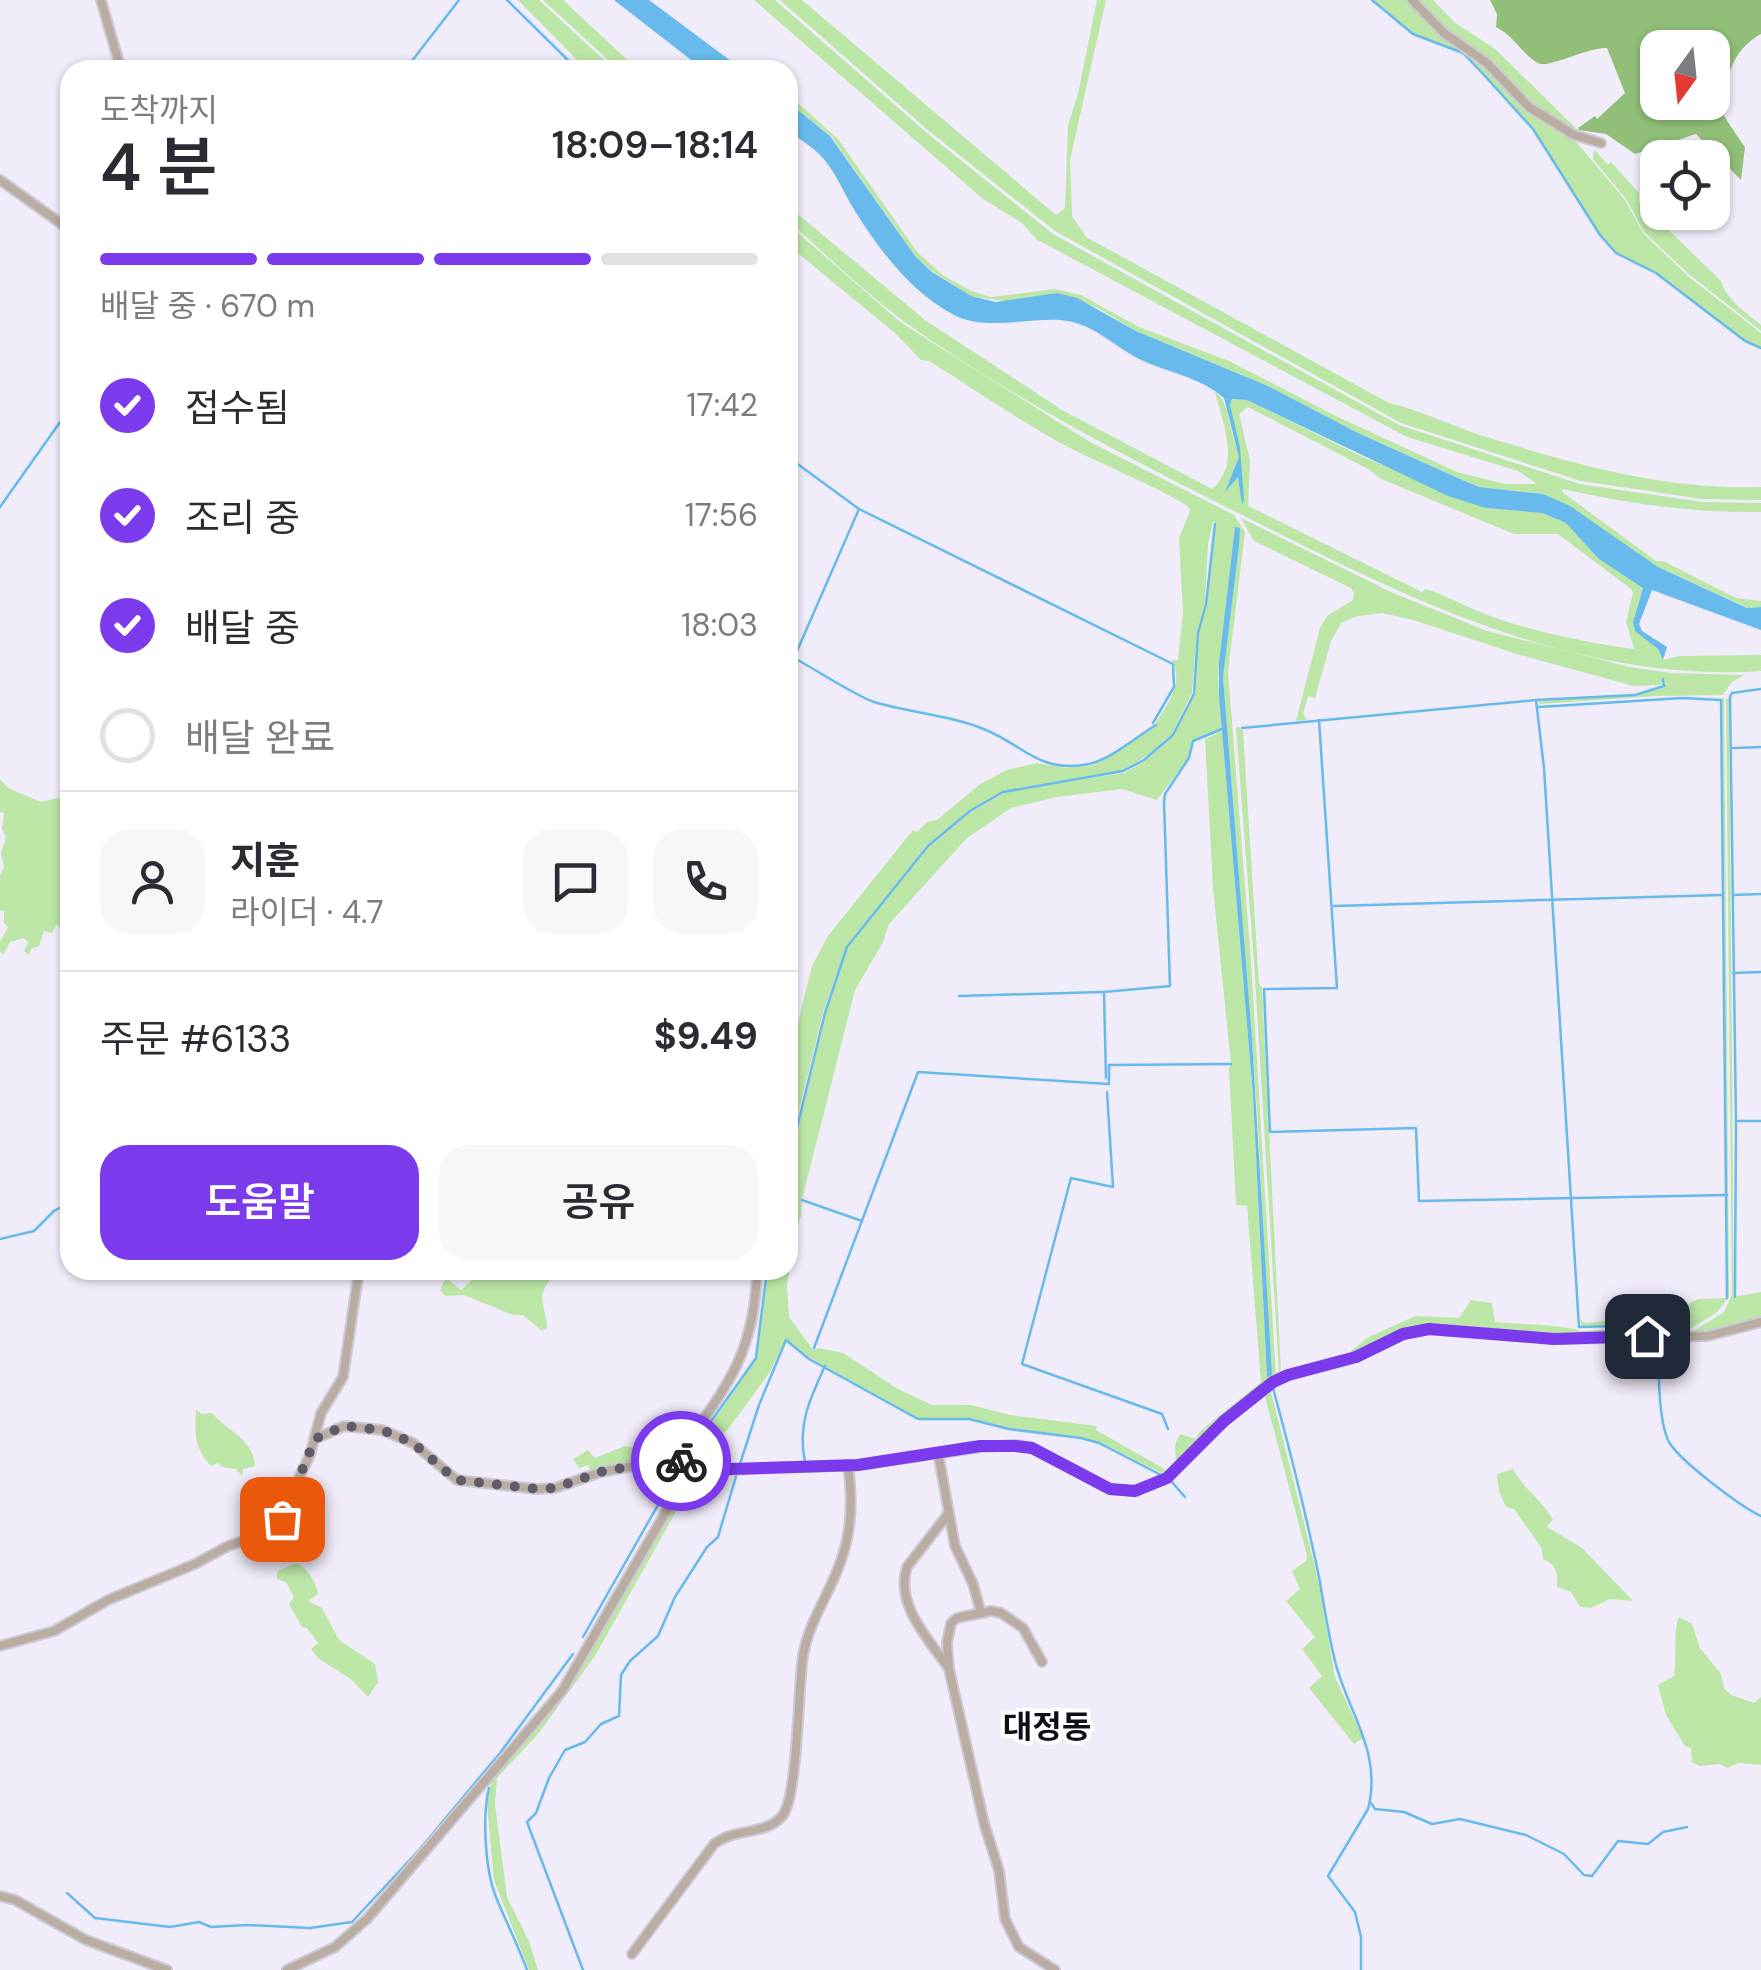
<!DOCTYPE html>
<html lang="ko">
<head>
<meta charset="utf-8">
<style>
  body { margin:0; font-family:"DM Sans","Noto Sans KR",sans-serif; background:#f7f7f7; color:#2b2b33; height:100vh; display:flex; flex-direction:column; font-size:38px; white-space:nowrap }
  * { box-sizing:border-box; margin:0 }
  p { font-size:32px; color:#7c7c81 }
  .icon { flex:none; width:55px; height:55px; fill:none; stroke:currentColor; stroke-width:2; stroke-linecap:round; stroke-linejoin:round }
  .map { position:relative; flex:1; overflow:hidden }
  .panel { position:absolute; left:60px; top:60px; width:738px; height:1220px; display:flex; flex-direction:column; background:#fff; border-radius:30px; box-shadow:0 2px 8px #0004 }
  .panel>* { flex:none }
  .needle { width:65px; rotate:195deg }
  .buttons { position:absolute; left:1640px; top:30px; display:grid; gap:20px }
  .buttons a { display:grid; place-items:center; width:90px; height:90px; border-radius:20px; background:#fff; box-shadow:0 2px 8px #0004; font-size:50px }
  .pin { position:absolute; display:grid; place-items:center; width:85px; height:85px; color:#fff; margin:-42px; border-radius:20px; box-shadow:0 5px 15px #0006 }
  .courier { position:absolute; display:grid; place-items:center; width:100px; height:100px; margin:-50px; border:8px solid #7c3aed; border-radius:50%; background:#fff; color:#222; box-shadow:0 2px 12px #0007 }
  .headline em { font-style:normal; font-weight:600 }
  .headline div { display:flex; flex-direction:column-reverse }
  .headline { display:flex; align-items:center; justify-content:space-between; height:170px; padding:0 40px }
  h1 { font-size:65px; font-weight:600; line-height:75px }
  .bar { display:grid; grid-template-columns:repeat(4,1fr); gap:15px 10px; align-content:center; height:120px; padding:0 40px }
  .bar i { height:12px; border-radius:8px; background:#e1e1e2 }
  .bar .on { background:#7c3aed }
  .bar p { grid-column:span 4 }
  .line { display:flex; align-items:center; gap:25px; padding:0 40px; border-top:2px solid #e1e1e2 }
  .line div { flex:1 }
  .round { display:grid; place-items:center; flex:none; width:105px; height:105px; border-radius:30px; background:#f7f7f7 }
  ol { padding:0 40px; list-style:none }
  li { display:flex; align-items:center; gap:30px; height:110px }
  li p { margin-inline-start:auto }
  li .icon { padding:10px; border-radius:50%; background:#7c3aed; color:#fff; stroke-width:4 }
  li:last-child { color:#7c7c81 }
  li i { width:55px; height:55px; border:5px solid #e1e1e2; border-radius:50% }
  .primary-button { display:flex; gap:20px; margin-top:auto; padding:20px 40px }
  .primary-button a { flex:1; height:115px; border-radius:30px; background:#7c3aed; color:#fff; font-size:40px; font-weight:600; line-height:115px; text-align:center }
  .primary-button a+a { background:#f7f7f7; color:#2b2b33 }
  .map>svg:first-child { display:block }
  .green { fill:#bce6a6; fill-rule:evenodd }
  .forest { fill:#91bf78; fill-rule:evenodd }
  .water { fill:#67baeb }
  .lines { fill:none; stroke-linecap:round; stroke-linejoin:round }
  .stream { stroke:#67baeb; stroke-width:2.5 }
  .street-casing { stroke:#cdc8d6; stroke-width:12 }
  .street { stroke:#b9ada2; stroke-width:8 }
  .done { stroke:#5f5b67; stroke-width:10; stroke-dasharray:0 18 }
  .route { stroke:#7c3aed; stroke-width:12 }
  .labels { text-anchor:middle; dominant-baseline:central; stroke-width:8; stroke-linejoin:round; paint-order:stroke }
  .quarter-label { font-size:32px; font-weight:bold; fill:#110d18; stroke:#fff }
</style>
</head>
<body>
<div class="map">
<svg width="1761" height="1970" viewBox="0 0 1761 1970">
  <rect width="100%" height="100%" fill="#f1ecfa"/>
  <g class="green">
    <polygon points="518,0 539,0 615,70 587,70"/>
    <polygon points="543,0 563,0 638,70 619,70"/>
    <path d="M754,0H775L927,133L1053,234L1399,425L1580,484L1702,502L1761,503V512C1692,513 1630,504 1563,489L1562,492L1656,561H1663L1736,598L1761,601V607L1748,608L1658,567L1543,494L1479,487L1460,479L1358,433L1268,386L1136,331L1098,308L1057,293L1010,302L970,296L932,271L915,256L831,136L788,102V94L838,139L918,253L944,276L971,291L991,297L1055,289L1081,295L1139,327L1229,361L1336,416L1457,472L1505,484H1537L1518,471L1407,437L1036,239L1022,223L983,199Z"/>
    <path d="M780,0H802L1056,215L1065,208L1068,125L1078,94L1097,0H1106L1070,160L1072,216L1086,237L1389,403C1421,410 1452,426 1483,436C1574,464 1665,490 1761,487V500L1702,499L1581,481L1401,423L1055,231L929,131Z"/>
    <polygon points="1373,0 1406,0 1439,34 1475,55 1522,104 1572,137 1625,200 1643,233 1689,277 1761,333 1761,348 1746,341 1656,272 1616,252 1600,235 1533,129 1486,76 1463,53 1414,34"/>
    <polygon points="1414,0 1433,0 1455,23 1494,48 1585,137 1530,106"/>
    <path d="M1594,149L1608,165L1611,162L1639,193V201L1721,281C1728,301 1745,312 1761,325V331L1690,275L1644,232L1626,199L1593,159Z"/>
    <path d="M788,206L925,320L1062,410L1212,489C1242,462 1222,424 1215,391C1231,405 1228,430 1238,449L1230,405L1232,399L1247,400L1361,456L1486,508L1542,513L1566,523L1643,588L1633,622L1658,649L1663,660L1679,656L1761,655V671C1580,683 1415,602 1258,523C1136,462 1013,400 902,320C862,290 825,254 788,220ZM1248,407L1370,470L1379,478L1514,534H1558L1631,589L1633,593L1626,622L1634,649C1588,643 1535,632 1490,616C1468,608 1448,596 1426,589L1422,592L1248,506L1250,460L1239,414Z"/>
    <path d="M788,224L899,321L933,343L1090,442L1234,515L1245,532L1228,672L1251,961L1276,1377L1167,1476L1099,1442L1082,1437L1009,1428L969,1418H918L810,1358L786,1339L770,1372L729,1428L706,1451L714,1462L739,1464L738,1467H698L685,1462L757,1358L768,1270H788V1171L826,1013L848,947L929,847L971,812L1004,793L1020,789L1124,773L1145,761L1174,736L1195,694L1199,633L1207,604L1216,525L1213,522L1208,544L1205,602L1197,632L1192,693L1172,734L1148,755L1124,770L1003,791L967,812L927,845L846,947L823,1013L788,1157V1063L812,966L828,936L913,830L917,832L927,822L937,820L979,785L1007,770L1037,763L1066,768L1089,766L1108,758L1157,725L1156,722C1168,704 1184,683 1172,660H1178L1183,612L1179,538L1190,511L1188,506C1146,481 1099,464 1055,440C1012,416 971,387 929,361L921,360L896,334L788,245ZM1235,528L1231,610L1223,677L1257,1109L1270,1368L1267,1376L1253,1095L1222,731L1205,739L1213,888L1231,1063L1229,1068L1236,1205L1247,1206L1261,1382L1199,1432L1196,1439L1180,1434L1175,1445L1176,1464L1168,1471L1096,1430L1097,1426L1010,1415L971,1405H932L898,1389L843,1353L819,1348L813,1350L789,1317L787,1287L794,1234L801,1217L802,1199L855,990L882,944L889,924L967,838L1011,808L1057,797L1122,789L1157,800L1189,757L1194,740L1222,729L1218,678Z"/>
    <polygon points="1241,518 1393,593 1487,631 1630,667 1671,673 1744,675 1732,682 1723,695 1656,696 1539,704 1539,701 1635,695 1665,687 1665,680 1662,679 1662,685 1634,686 1520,655 1413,620 1382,613 1358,616 1341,623 1331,641 1315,698 1308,696 1303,714 1307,720 1296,721 1320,628 1327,616 1353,600 1354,593 1351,588 1254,541"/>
    <polygon points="1722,698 1724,698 1729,1297 1716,1313 1685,1332 1658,1333 1651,1324 1582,1326 1580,1319 1585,1323 1652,1317 1656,1312 1677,1309 1698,1299 1727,1298"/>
    <polygon points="1726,698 1729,699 1734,1297 1761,1292 1761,1319 1713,1333 1692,1332 1724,1312 1732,1295"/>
    <path d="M1239,727L1243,731L1259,984L1262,987L1281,1372L1345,1356L1367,1338L1415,1316L1459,1318L1471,1300L1492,1303L1495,1322C1514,1324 1568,1325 1581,1331L1650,1327L1655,1333L1555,1336L1417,1327L1403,1331L1367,1350L1282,1375L1279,1373L1254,962L1236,728Z"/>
    <polygon points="0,779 8,788 41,802 70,795 69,945 65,944 65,935 57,924 52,933 44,931 39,946 31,949 29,955 24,951 28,942 24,938 10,942 3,955 0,951 0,942 8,927 4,923 4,911 0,910 0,875 4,867 1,853 6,837 2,829 4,813 0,812"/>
    <path d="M483,1270H547L551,1279C535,1297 546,1307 547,1327L542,1331L523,1315H513L464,1295L445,1296L440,1290L446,1278L461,1290Z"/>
    <polygon points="1270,1388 1318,1579 1335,1677 1363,1738 1354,1744 1309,1688 1322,1676 1302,1649 1315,1637 1286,1601 1300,1589 1292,1571 1306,1561 1307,1555 1264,1393"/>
    <path d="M196,1410L202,1414L212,1413C229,1433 253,1438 255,1466L243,1469L242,1476L236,1469L222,1467L218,1463L211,1466C194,1448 195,1433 196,1410Z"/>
    <polygon points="696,1419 702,1419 674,1456 592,1474 588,1465 579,1468 573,1459 588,1450 595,1458 625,1446 646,1451 684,1431"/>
    <path d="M1513,1469C1524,1489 1541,1500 1553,1519L1547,1527L1582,1548L1633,1601L1610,1599L1591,1608L1580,1607L1571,1592L1557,1587C1558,1573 1556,1564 1543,1559L1541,1547L1514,1509L1506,1507L1499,1491L1497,1474Z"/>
    <polygon points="708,1472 687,1492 595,1656 538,1734 497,1778 495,1804 507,1897 529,1941 538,1970 529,1970 494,1880 487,1805 491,1781 565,1693 682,1490 690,1480"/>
    <path d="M297,1563C309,1570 315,1580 318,1594L308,1601L322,1608L339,1640L375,1664L378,1682L368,1697L352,1680L318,1658L311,1649L318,1643L307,1628L302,1627L289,1604L294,1597L286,1582L277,1579V1571Z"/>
    <path d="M1679,1617L1692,1624L1700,1648L1721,1674L1724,1688L1731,1695L1754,1703L1761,1697V1765L1739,1763L1727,1768L1720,1764L1700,1766L1692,1762L1691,1748L1685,1746L1666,1715L1658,1685L1674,1676C1677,1658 1673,1630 1679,1617Z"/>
  </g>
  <path class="forest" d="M1490,0H1761V34C1729,52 1725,81 1724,116C1725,118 1744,146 1745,147L1741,180L1696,134L1635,154L1606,134L1579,130L1578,128L1595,116L1597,119L1625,93L1607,48C1588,47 1548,69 1538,63C1522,54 1514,36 1496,27L1497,14ZM1658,48H1712V102H1658Z"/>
  <g class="water">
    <polygon points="614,0 649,0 743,70 704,70"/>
    <path d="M788,102L830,136L915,256L932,272L971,296L996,302L1057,293L1077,298L1136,331L1268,386L1358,433L1460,479L1479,487L1543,494L1570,506L1658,567L1747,608L1761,607V630L1652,590L1639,624L1642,631L1667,647L1663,660L1658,649L1635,631L1633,622L1643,588L1599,559L1566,523L1542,513L1486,508L1448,496L1247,400L1232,399L1230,405L1240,447L1244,500L1242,504L1238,477L1225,492L1239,457L1224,398C1200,377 1169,373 1141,360C1113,346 1092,322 1060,320C1027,318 985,331 954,315C912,293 879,250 855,211C843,192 835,169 818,153C809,144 797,138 788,130Z"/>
    <polygon points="1235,527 1240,528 1239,545 1223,677 1252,1039 1272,1375 1267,1377 1253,1095 1219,696 1219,663"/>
  </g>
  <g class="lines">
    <g class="stream">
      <polyline points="507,0 578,70"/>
      <polyline points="1372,0 1413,34 1463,53 1485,76 1533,129 1600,235 1616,253 1656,273 1745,341 1761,348"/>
      <polyline points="405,70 459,0"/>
      <polyline points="788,457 859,509 1173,664 1174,687 1153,723"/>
      <polyline points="0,507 70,408"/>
      <path d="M859,509L794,658C815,669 854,695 874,702C911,713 950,715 986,730C1024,746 1038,771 1083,765C1109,762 1134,738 1156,725"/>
      <polyline points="788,669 794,658"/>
      <polyline points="1536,700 1544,768 1579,1327 1652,1325 1657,1333"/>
      <polyline points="1539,707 1683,698 1721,700 1727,1298"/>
      <polyline points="1319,720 1337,988 1264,989 1270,1132 1416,1128 1419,1201 1727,1195"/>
      <polyline points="1242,728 1536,700 1635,695 1664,686 1663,679"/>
      <polyline points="1733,748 1761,747"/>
      <polyline points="1733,895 1761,894"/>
      <polyline points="1334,906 1721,895"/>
      <polyline points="1733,973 1761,972"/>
      <polyline points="959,996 1102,992"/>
      <polyline points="1106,1078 1104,992 1170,986 1164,802 1165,794 1189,758 1193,741 1222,729"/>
      <polyline points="1107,1092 1113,1187 1071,1178 1022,1364 1162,1414 1168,1429"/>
      <polyline points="1738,1121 1761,1121"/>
      <polyline points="788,1165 825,1013 847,947 928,846 970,811 1003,792 1123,771 1144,760 1173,735 1194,694 1198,633 1206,604 1215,524"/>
      <polyline points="802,1200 862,1221"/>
      <polyline points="0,1239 34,1231 54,1211 70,1202"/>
      <polyline points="1735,1297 1736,1121 1730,697 1732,693 1761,689"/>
      <path d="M1659,1341C1658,1366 1658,1421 1669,1442C1680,1461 1741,1507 1761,1516"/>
      <polyline points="814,1348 918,1072 1109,1084 1109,1065 1231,1064"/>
      <path d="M1273,1388C1290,1450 1306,1514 1319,1577C1324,1605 1328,1633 1335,1661C1347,1711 1383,1752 1368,1809L1328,1876L1355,1912L1361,1937V1970"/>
      <polyline points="685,1458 756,1358 767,1270"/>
      <path d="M805,1462C797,1425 810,1399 825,1366"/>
      <polyline points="740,1464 759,1405 786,1340 809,1359 918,1419 969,1419 1009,1429 1081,1438 1099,1443 1161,1475"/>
      <polyline points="1171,1481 1185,1497"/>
      <polyline points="583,1637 679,1468"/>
      <path d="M489,1788C482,1816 485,1870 496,1897C506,1922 518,1945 527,1970"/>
      <polyline points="1371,1803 1375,1809 1404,1812 1432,1824 1460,1819 1526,1835 1564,1854 1584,1875 1592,1876 1618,1841 1648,1844 1663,1832 1687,1827"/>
      <polyline points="67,1893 95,1918 170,1927 199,1922 211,1927 247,1925 310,1928 352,1922 419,1850 500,1753 573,1654"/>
      <polyline points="583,1970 527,1822 536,1813 549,1778 565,1750 585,1742 601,1724 619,1716 621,1675 630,1661 658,1636 675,1597 707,1547 718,1537 737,1473"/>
    </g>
    <g class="street-casing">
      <g id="street">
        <polyline points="101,0 121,70"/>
        <polyline points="1412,0 1444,33 1487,63 1529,107 1574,135 1601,143"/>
        <polyline points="0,180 70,230"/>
        <polyline points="315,1439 344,1426 382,1430 413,1443 457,1480 537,1489 555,1488 601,1472 675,1458 696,1471"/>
        <polyline points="938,1453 955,1546 973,1584 981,1613"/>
        <path d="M675,1458C723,1392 755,1357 757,1270"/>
        <polyline points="0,1646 54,1631 108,1600 195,1564 228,1546 269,1532 276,1526 310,1455 321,1413 343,1377 359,1270"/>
        <polyline points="1042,1662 1023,1628 1001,1613 991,1611 957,1618 951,1623 947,1643 949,1669 984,1823 999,1871 1005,1919 1019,1947 1055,1970"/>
        <path d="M947,1666C927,1637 895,1604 907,1567L948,1514"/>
        <polyline points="0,1896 15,1900 86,1940 167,1970"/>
        <path d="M632,1954L714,1844C736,1827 767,1836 783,1815C798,1794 798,1687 803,1656C808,1625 826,1599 837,1571C852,1536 853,1502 848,1465"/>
        <polyline points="287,1970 335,1947 367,1919 562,1691 678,1491 689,1474 696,1471 858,1465 981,1447 1015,1445 1032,1448 1110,1489 1135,1491 1167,1478 1224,1421 1273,1382 1289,1375 1356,1357 1403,1334 1429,1329 1554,1339 1708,1336 1761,1322"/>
      </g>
    </g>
    <use href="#street" class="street"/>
  </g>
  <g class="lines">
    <polyline class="done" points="282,1519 315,1439 344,1426 382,1430 413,1443 456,1480 537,1489 555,1488 601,1472 674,1458 681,1461"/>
    <polyline class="route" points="681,1461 696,1470 858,1465 980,1446 1015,1446 1032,1448 1110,1489 1135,1491 1167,1478 1224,1421 1273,1382 1288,1375 1356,1357 1403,1334 1429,1329 1554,1339 1647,1336"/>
  </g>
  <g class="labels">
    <g class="quarter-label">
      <text x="1047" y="1727">대정동</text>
    </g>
  </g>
</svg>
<div class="buttons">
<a><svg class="needle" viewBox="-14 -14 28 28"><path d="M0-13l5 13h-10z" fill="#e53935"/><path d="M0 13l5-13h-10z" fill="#7c7c81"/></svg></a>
<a><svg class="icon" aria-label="locate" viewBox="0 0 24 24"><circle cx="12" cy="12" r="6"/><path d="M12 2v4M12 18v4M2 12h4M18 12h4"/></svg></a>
</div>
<div class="pin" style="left:282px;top:1519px;background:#ea580c"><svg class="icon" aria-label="bag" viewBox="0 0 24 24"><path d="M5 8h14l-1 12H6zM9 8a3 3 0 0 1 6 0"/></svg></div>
<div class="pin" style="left:1647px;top:1336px;background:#1f2937"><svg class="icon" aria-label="home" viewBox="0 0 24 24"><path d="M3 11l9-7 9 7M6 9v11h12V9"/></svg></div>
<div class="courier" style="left:681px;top:1461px"><svg class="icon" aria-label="bike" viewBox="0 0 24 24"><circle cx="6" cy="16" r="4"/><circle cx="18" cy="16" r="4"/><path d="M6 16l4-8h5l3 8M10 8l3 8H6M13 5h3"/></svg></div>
<section class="panel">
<div class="headline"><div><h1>4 분</h1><p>도착까지</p></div><em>18:09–18:14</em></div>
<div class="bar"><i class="on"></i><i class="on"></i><i class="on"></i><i></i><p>배달 중 · 670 m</p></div>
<ol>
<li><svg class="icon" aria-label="check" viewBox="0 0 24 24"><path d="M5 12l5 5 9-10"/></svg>접수됨<p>17:42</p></li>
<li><svg class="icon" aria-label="check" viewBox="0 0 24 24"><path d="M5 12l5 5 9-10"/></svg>조리 중<p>17:56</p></li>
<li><svg class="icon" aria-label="check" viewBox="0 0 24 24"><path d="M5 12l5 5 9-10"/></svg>배달 중<p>18:03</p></li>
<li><i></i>배달 완료</li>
</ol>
<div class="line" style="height:180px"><a class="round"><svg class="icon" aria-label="person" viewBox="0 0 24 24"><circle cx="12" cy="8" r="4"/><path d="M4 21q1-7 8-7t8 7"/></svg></a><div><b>지훈</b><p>라이더 · 4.7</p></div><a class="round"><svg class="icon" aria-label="chat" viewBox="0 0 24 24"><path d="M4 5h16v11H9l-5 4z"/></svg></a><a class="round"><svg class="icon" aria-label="phone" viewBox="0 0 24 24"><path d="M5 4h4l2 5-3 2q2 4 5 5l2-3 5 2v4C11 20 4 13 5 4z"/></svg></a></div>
<div class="line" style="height:130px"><div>주문 #6133</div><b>$9.49</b></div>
<div class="primary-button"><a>도움말</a><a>공유</a></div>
</section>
</div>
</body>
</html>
